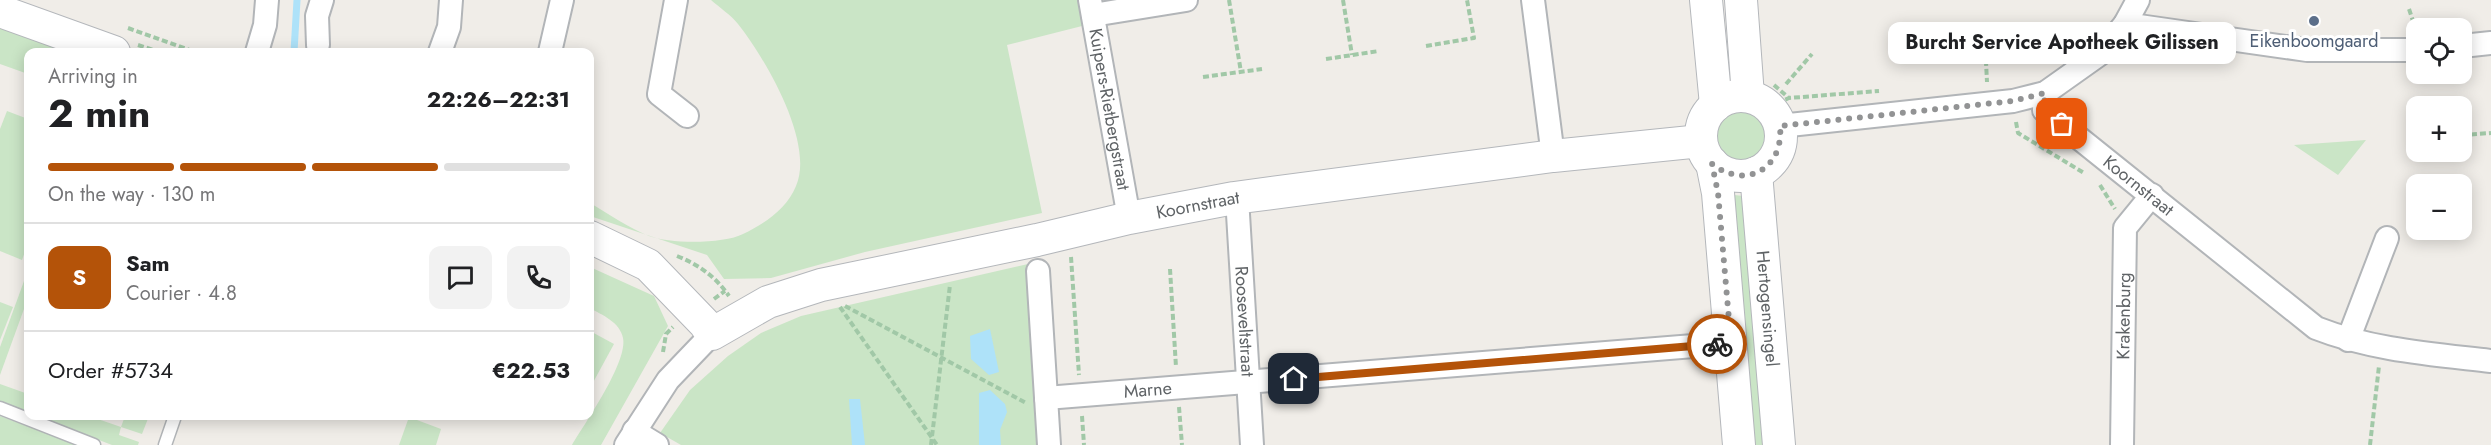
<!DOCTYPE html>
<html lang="en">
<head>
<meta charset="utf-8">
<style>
  body { margin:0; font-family:Jost,sans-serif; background:#f2f2f2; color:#202124; height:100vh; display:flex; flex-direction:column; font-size:22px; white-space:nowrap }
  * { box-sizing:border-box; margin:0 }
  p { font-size:20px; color:#757577 }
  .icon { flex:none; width:33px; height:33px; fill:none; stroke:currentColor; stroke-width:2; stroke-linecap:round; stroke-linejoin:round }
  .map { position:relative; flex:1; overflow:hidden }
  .sheet { position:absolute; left:24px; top:48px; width:570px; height:372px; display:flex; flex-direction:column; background:#fff; border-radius:12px; box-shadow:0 3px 15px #0003 }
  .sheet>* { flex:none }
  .fabs { position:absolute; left:2406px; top:18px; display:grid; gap:12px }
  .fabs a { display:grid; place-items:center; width:66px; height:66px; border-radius:12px; background:#fff; box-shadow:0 3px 15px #0003; font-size:30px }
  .pin { position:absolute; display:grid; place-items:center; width:51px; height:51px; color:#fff; margin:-26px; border-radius:12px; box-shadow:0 3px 9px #0006 }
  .courier { position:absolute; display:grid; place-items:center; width:60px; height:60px; margin:-30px; border:4px solid #b45309; border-radius:50%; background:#fff; color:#222; box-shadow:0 2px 8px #0007 }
  .bubble { position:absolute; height:42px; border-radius:12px; background:#fff; box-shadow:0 3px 15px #0003; font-size:20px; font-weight:700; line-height:42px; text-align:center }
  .head em { font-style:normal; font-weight:700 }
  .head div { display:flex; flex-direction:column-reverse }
  .head { display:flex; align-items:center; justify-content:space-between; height:102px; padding:0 24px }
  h1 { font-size:39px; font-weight:700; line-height:45px }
  .bar { display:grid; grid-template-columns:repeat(4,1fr); gap:9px 6px; align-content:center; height:72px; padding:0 24px }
  .bar i { height:8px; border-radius:4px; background:#e0e0e0 }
  .bar .active { background:#b45309 }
  .bar p { grid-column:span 4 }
  .line { display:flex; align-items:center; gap:15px; padding:0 24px; border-top:2px solid #e0e0e0 }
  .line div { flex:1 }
  .round { display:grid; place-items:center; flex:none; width:63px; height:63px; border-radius:12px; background:#f2f2f2 }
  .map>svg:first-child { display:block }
  .green { fill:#cae5c6 }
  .water { fill:#aee2f9 }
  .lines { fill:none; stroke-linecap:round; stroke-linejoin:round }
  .stream { stroke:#aee2f9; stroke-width:7 }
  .lane-casing { stroke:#b2b5b8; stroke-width:15 }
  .street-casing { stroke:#b2b5b8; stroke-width:26 }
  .secondary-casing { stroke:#b4b7bb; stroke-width:34 }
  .path { stroke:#a1c8a7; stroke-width:4; stroke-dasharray:6 3; stroke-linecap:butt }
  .lane { stroke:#fff; stroke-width:12 }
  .street { stroke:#fff; stroke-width:22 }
  .secondary { stroke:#fff; stroke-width:32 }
  .done { stroke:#929394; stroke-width:6; stroke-dasharray:0 10.8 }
  .route { stroke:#b45309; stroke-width:8 }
  .service-dot { fill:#5c6f8a; stroke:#fff; stroke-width:2 }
  .labels { text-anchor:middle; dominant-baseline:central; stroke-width:6; stroke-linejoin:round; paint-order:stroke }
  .service-label { font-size:18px; fill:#4e5e75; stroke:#fff }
  .street-label { font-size:18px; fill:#5f6366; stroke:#fff }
</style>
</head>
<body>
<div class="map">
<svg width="2491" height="445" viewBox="0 0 2491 445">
  <rect width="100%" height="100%" fill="#f0ede8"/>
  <g class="green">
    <path d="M711,0H1082L1086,25L1007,45L1042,213L865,252L771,278L724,279L707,255L590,216V203C609,214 629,228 649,236C670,244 724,244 743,234C764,224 787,209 796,186C815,143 765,58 738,24C731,15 720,8 711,0Z"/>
    <polygon points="0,27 70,52 28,52 28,74 0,64"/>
    <circle cx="1741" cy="136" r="26"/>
    <polygon points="7,111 28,119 28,243 22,260 0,251 0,129"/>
    <polygon points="2366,140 2338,175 2294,145"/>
    <polygon points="1726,194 1743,196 1768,445 1748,445"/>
    <polygon points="1028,264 1040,445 681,445 660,433 690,390 728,356 761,333 801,316"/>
    <path d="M590,267L654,296L668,326L601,445H572C585,423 628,362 623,338C620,322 602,315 590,308Z"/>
    <polygon points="28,270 28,298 0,375 0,347"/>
    <polygon points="0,302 13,307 0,340"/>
    <polygon points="590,331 614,344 590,388"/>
    <polygon points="0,384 28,394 28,413 0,401"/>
    <polygon points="0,416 78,445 0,445"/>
    <polygon points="36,416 89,416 121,427 125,416 149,416 142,434 121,427 119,435 139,442 138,445 112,445"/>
    <polygon points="409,417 441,429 436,445 399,445"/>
  </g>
  <g class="water">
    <polygon points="990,329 999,372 989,375 971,359 970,336"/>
    <polygon points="990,390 1005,404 1007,412 1000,430 1001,445 979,445 979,393"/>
    <polygon points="849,399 860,399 865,445 852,445"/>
  </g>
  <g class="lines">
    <polyline class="stream" points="294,52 297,0"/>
    <g class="lane-casing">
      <g id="lane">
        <polyline points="0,408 94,445"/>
        <polyline points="165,445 175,416"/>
      </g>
    </g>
    <g class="street-casing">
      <g id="street">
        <polyline points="676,0 659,94 687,116"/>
        <path id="s1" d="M1090,0L1129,218"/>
        <polyline points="1533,0 1553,156"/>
        <polyline points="1093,15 1186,0"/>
        <polyline points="2125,24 2307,50 2416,50"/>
        <polyline points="318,45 317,16 322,0"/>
        <polyline points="2462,46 2491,43"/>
        <polyline points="257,52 265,25 267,0"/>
        <polyline points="440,52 449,27 451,0"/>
        <polyline points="550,52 562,0"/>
        <path id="s2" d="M2045,93L2044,110L2316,328C2372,350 2431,354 2491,361"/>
        <polyline points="1780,126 2013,101 2045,93 2100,54 2125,24 2138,0"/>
        <path id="s3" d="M1234,198L1238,214L1252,445"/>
        <polyline points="1038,271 1049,445"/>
        <polyline points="2348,340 2387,238"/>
        <path id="s4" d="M1046,398L1731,343"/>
        <polyline points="634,431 657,445"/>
        <polyline points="626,445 668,380 712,334"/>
        <path id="s5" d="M2122,445L2125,228L2152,195"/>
      </g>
    </g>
    <g class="secondary-casing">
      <g id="secondary">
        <polyline points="1706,0 1716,105"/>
        <polyline points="1741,0 1748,96"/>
        <polyline points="0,11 114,52"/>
        <circle cx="1741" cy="136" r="40"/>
        <polyline points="1712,163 1718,193 1739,445"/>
        <path id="s6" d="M1756,173L1779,445"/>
        <path id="s7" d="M590,237L648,265L705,324L712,334L768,302L821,285L1037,240L1129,218L1234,198L1553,156L1701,141"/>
      </g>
    </g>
    <g class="path">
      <polyline points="1229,0 1241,72"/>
      <polyline points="1343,0 1352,55"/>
      <polyline points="2409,9 2416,30"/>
      <polyline points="128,28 195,52"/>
      <polyline points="1985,42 1987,82"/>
      <polyline points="138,45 160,52"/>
      <polyline points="1426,46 1474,38 1467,0"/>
      <polyline points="1326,59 1379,51"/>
      <polyline points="1203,77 1262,69"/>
      <polyline points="1786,84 1812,54"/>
      <polyline points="1774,85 1789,98"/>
      <polyline points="2421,102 2422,106"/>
      <polyline points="1777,103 1789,98 1879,91"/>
      <polyline points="2016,122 2018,133 2084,173"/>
      <polyline points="2462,135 2491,133"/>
      <polyline points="2100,185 2115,209"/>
      <path d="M677,256C699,265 715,276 729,296"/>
      <polyline points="1071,257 1079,375"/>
      <polyline points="1170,269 1176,367"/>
      <polyline points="714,299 725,291"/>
      <polyline points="845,306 1026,403"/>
      <polyline points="840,307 937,445"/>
      <polyline points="663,352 666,334 673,327"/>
      <polyline points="1179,407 1182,445"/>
      <polyline points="1082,416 1084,445"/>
      <polyline points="931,445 950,285"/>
      <polyline points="2370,445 2379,366"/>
    </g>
    <use href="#lane" class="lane"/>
    <use href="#street" class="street"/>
    <use href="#secondary" class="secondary"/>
  </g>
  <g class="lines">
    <path class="done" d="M1717,344L1731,343L1718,193L1712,164C1746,190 1784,169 1780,126L2013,101L2045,93L2044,110L2062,124"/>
    <polyline class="route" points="1294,379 1717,344"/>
  </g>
  <circle class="service-dot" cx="2314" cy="21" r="6"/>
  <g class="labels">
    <g class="service-label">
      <text x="2314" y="41">Eikenboomgaard</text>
    </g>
    <g class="street-label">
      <text stroke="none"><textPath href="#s1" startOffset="111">Kuipers-Rietbergstraat</textPath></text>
      <text stroke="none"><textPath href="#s2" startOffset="138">Koornstraat</textPath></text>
      <text stroke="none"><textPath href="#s7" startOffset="664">Koornstraat</textPath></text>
      <text stroke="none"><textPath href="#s6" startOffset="136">Hertogensingel</textPath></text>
      <text stroke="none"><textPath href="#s5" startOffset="129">Krakenburg</textPath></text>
      <text stroke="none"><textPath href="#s3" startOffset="124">Rooseveltstraat</textPath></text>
      <text stroke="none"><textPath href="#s4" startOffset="102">Marne</textPath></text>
    </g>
  </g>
</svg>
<div class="fabs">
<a><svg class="icon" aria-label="locate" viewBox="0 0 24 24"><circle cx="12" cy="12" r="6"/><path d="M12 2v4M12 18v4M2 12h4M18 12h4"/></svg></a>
<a>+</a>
<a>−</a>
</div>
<div class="pin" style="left:2062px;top:124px;background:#ea580c"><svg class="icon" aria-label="bag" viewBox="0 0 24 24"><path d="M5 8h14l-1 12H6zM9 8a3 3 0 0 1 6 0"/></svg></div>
<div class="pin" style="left:1294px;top:379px;background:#1f2937"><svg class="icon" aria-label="home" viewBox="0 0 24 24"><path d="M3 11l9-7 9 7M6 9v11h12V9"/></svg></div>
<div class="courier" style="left:1717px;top:344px"><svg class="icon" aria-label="bike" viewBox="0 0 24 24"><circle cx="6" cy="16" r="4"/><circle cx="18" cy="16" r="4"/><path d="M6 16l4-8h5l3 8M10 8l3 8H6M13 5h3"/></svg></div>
<div class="bubble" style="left:1888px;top:22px;width:348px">Burcht Service Apotheek Gilissen</div>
<section class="sheet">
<div class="head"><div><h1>2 min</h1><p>Arriving in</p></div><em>22:26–22:31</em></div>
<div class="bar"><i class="active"></i><i class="active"></i><i class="active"></i><i></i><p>On the way · 130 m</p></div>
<div class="line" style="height:108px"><b class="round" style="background:#b45309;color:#fff">S</b><div><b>Sam</b><p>Courier · 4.8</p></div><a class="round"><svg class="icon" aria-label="chat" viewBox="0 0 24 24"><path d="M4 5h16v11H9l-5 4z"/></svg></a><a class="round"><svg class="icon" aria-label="phone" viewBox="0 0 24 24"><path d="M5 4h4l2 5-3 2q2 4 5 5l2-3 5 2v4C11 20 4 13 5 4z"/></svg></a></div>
<div class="line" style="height:78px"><div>Order #5734</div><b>€22.53</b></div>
</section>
</div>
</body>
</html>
